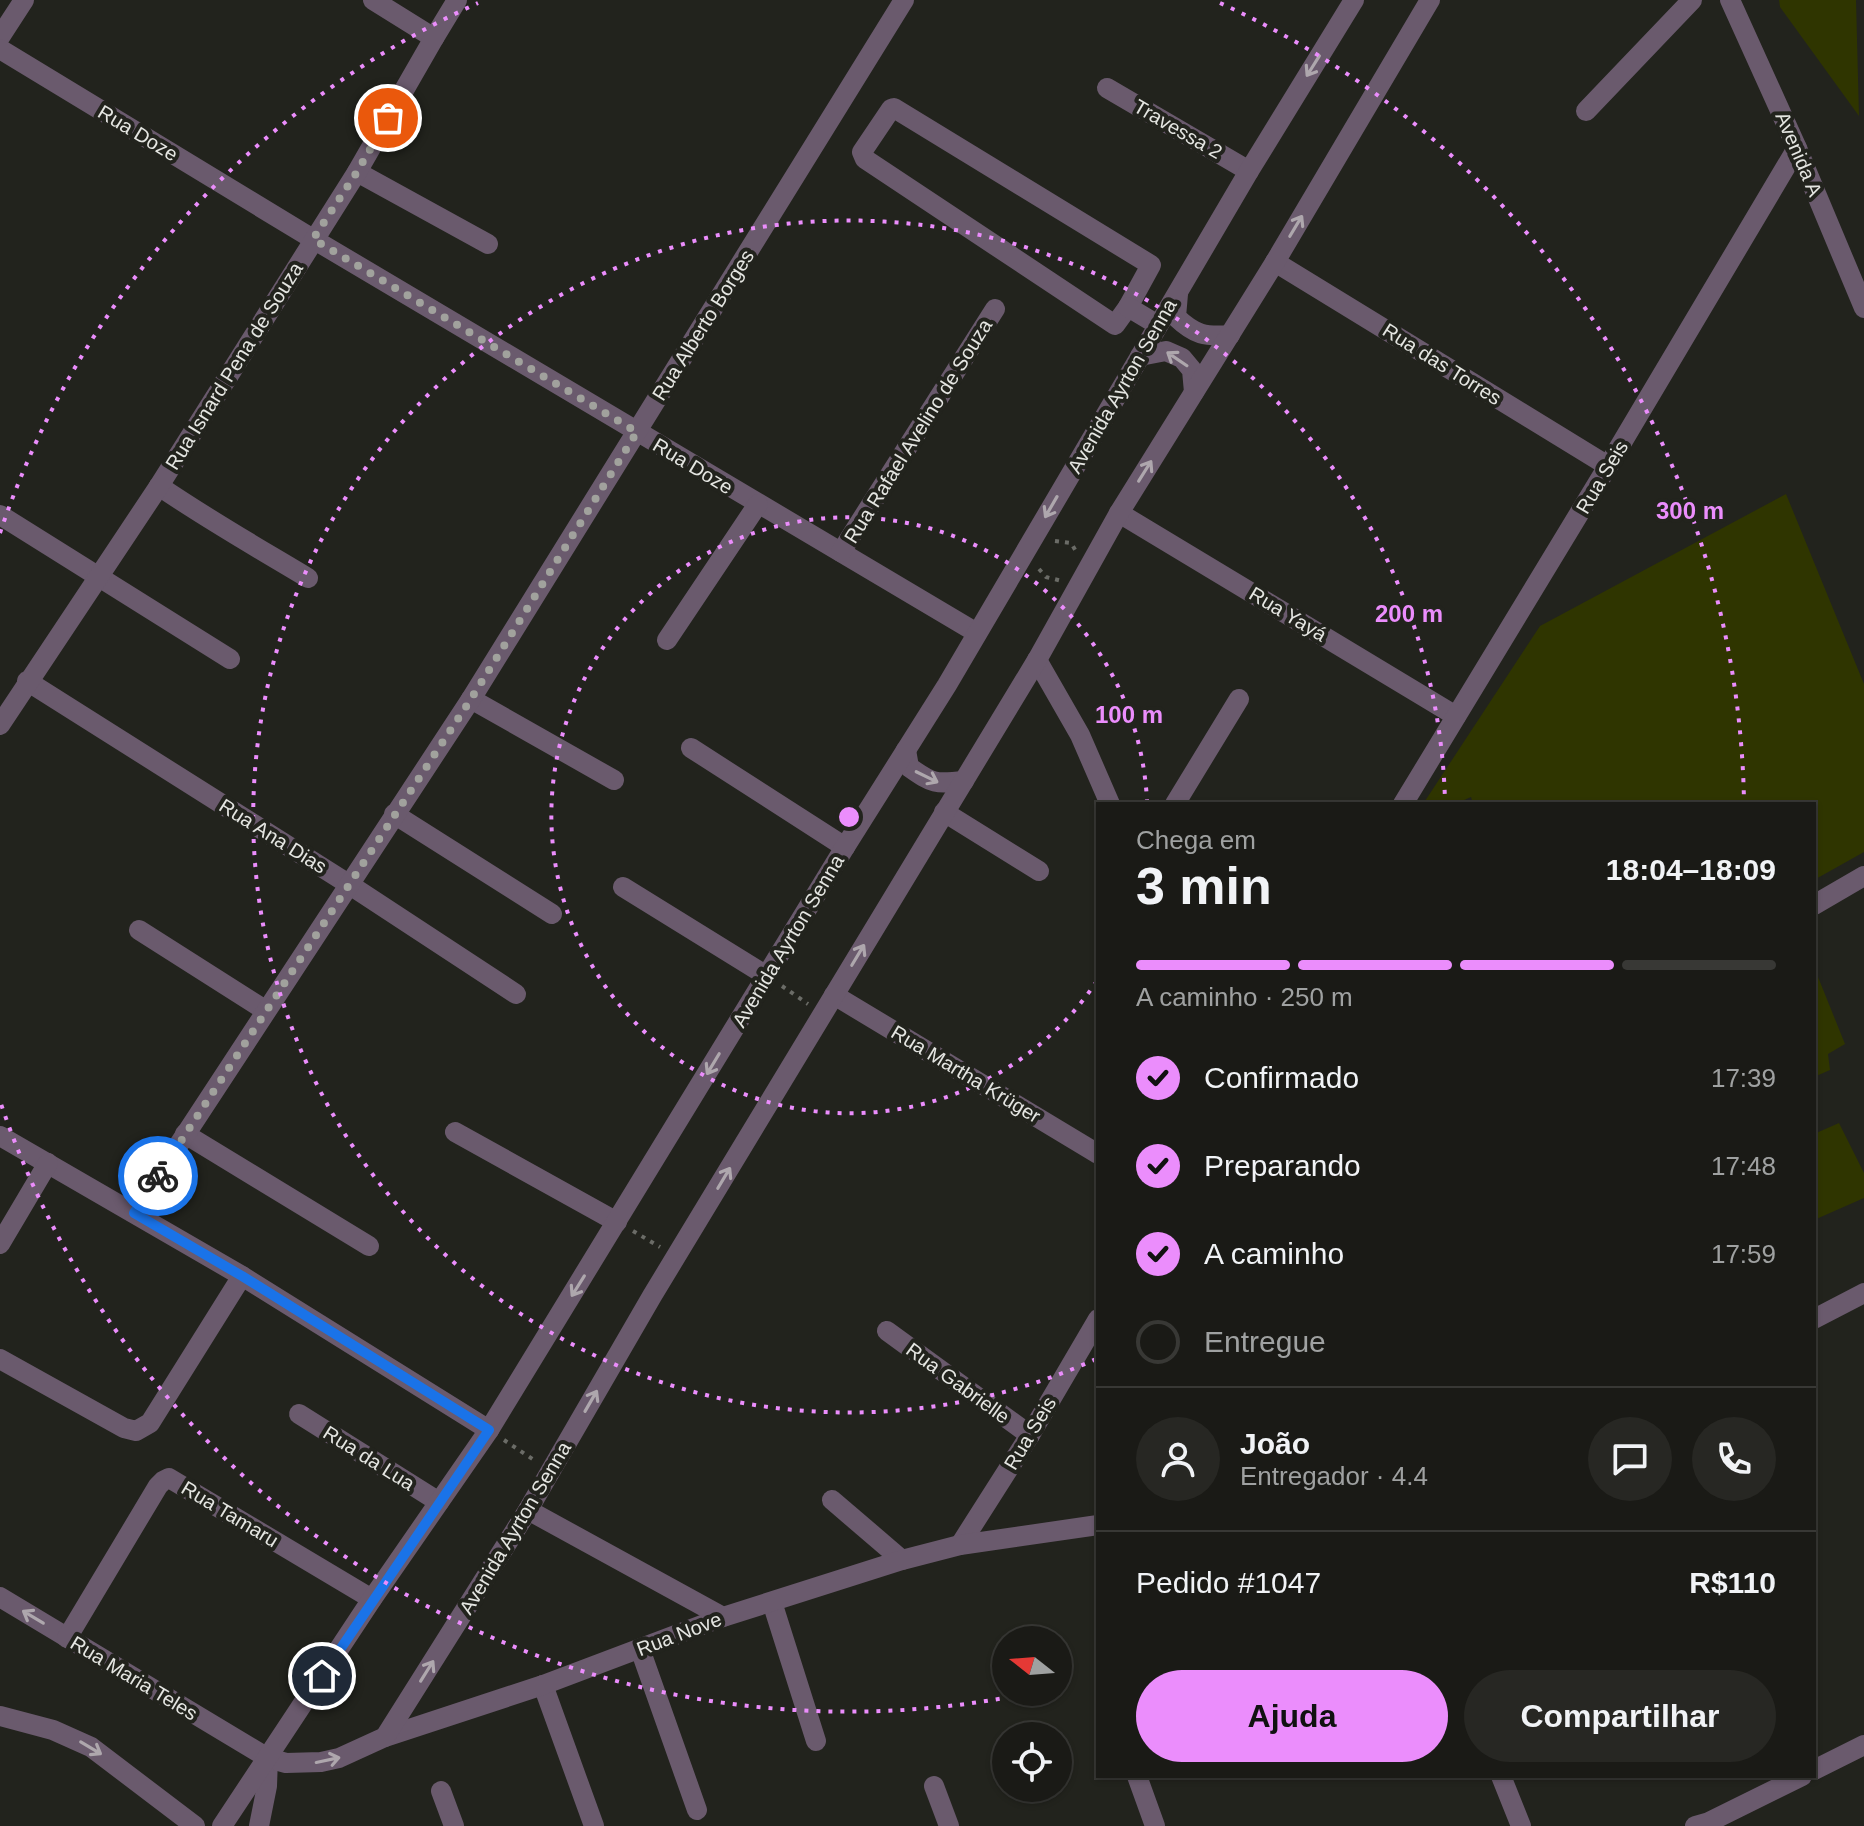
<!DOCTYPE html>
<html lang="pt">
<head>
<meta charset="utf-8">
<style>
  body { margin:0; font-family:Arial,sans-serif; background:#272723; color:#f1f3f6; height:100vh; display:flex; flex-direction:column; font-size:30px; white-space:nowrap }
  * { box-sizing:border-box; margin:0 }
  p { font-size:26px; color:#9fa1a1 }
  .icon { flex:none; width:44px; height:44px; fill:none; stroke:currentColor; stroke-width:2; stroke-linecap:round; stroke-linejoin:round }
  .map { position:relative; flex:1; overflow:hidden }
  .sheet { position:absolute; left:1096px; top:802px; width:720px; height:976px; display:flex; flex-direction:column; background:#1a1a16; border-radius:0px; box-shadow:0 2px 6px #0004,0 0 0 2px #383835 }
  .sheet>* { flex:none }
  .needle { width:52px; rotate:287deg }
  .fabs { position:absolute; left:992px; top:1626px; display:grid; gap:16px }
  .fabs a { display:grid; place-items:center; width:80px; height:80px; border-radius:50%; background:#1a1a16; box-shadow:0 2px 6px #0004,0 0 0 2px #383835; font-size:40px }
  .pin { position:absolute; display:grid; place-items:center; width:68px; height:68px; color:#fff; margin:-34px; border:4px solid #fff; border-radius:50%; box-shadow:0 2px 8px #0007 }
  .courier { position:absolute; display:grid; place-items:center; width:80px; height:80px; margin:-40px; border:6px solid #1a73e8; border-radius:50%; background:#fff; color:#222; box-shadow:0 2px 10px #0007 }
  .overview em { font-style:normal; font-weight:600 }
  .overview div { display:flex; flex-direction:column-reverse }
  .overview { display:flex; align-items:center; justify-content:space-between; height:136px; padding:0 40px }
  h1 { font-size:52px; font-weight:600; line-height:60px }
  .bar { display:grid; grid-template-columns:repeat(4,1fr); gap:12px 8px; align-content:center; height:96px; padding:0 40px }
  .bar i { height:10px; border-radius:6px; background:#383835 }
  .bar .on { background:#eb8dfc }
  .bar p { grid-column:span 4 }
  .line { display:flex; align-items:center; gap:20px; padding:0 40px; border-top:2px solid #383835 }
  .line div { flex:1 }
  .round { display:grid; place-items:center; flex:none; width:84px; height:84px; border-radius:42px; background:#272723 }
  ol { padding:0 40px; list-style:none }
  li { display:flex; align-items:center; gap:24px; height:88px }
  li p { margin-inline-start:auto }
  li .icon { padding:8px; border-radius:50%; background:#eb8dfc; color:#111; stroke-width:4 }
  li:last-child { color:#9fa1a1 }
  li i { width:44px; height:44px; border:4px solid #383835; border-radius:50% }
  .cta { display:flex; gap:16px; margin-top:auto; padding:16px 40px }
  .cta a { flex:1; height:92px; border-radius:48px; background:#eb8dfc; color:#111; font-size:32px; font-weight:600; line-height:92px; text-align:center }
  .cta a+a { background:#272723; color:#f1f3f6 }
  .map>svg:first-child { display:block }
  .green { fill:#2f3500 }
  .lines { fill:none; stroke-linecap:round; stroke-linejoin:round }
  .path { stroke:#6b6c67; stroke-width:4; stroke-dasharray:4 6; stroke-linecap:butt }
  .minor { stroke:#6a5a6d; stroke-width:20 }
  .tertiary { stroke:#6a5a6d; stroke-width:20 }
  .oneway { stroke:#aea7ad }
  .done { stroke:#a1a29d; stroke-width:8; stroke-dasharray:0 14.4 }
  .route { stroke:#1a73e8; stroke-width:10 }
  .ring { fill:none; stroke:#eb8dfc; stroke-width:4; stroke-dasharray:4 8 }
  .labels { text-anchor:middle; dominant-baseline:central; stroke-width:8; stroke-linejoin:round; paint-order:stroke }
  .street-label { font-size:20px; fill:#e5e6e2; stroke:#22231d }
  .centre { fill:#eb8dfc; stroke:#22231d; stroke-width:4 }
  .ring-label { font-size:24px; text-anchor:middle; font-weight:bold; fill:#eb8dfc; stroke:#22231d; stroke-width:8; stroke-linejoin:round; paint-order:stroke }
</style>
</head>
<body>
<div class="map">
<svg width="1864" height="1826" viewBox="0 0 1864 1826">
  <rect width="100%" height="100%" fill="#22231d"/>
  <g class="green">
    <polygon points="1779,0 1856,0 1859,116 1780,7"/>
    <polygon points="1786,494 1864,684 1864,852 1814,880 1814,804 1473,804 1471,797 1455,804 1423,804 1540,626"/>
    <polygon points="1814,967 1845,1044 1828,1054 1830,1070 1814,1077"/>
    <polygon points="1839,1123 1864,1173 1864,1198 1814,1220 1814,1134"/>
  </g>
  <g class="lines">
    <g class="path">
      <polyline points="1055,541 1071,543 1077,553"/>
      <polyline points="1039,569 1046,577 1062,581"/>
      <polyline points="782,986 808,1004"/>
      <polyline points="633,1231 660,1247"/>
      <polyline points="504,1440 537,1462"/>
    </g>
    <g class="minor">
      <polyline points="373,0 434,38"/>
      <polyline points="0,37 24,0"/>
      <polyline points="0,49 313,239 977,633"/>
      <polyline points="1107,88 1249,171"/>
      <polygon points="894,108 1151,265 1128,307 1115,325 865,159 862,152 891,109"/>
      <polyline points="1586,111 1692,0"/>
      <polyline points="357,172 488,244"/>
      <polyline points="1275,262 1608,466"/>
      <polyline points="1128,307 1158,325"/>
      <path d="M159,486C207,519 258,548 308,578"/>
      <polyline points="1119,513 1456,716"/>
      <polyline points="0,515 230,659"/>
      <polyline points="841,552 995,309"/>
      <polyline points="667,640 758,504"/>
      <polyline points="1037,660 1080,735 1110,804"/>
      <polyline points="27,681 350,885 516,994"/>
      <polyline points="471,699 614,780"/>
      <polyline points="0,725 159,486 357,172 434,38 457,0"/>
      <polyline points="691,748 845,847"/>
      <polyline points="1175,804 1239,699"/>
      <polyline points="1403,804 1608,466 1797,148"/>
      <polyline points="944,812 1039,871"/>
      <polyline points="394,814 552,914"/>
      <polyline points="623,887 767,976"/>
      <polyline points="1814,905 1864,876"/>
      <polyline points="139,930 265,1010"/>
      <polyline points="834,995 1098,1154"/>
      <polyline points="455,1132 617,1222"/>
      <polyline points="185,1134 369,1246"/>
      <polyline points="0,1136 242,1276 489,1430"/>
      <polyline points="134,1213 471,699 904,0"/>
      <polyline points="0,1244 48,1163"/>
      <polyline points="1814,1319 1864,1293"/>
      <polyline points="887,1331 1030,1435"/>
      <polyline points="0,1359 124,1428 136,1431 150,1423 242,1276"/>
      <polyline points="299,1414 439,1502"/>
      <polyline points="832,1500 902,1560"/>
      <polyline points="528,1510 723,1617"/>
      <polyline points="960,1545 1030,1435 1098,1319"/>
      <polyline points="0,1597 268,1758 267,1786 259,1826"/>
      <polyline points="772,1602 816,1741"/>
      <polyline points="67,1638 158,1486 163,1481 169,1478 372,1599"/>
      <polyline points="640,1649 697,1810"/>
      <polyline points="543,1685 594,1826"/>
      <polyline points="0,1716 53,1730 91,1747 195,1826"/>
      <polyline points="385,1737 543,1685 723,1617 902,1560 960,1545 1098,1525"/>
      <polyline points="1814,1770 1864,1745"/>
      <polyline points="1137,1776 1155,1826"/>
      <polyline points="1501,1776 1521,1826"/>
      <polyline points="934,1786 949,1826"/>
      <polyline points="441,1791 454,1826"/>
      <polyline points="1695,1826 1709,1822 1802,1776"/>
    </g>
    <g class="tertiary">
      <polyline points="1730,0 1797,148 1864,308"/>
      <path d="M1178,294L1176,317C1195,335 1205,337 1230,335"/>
      <polyline points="1140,356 1166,351 1182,358 1192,370 1194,392"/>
      <path d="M906,750L909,767C933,784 935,784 964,781"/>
      <polyline points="268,1758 286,1763 321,1762 339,1758 385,1737 528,1510 652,1296 1037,660 1119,513 1275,262 1430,0"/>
      <polyline points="222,1826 372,1599 489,1430 845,847 947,685 1249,171 1354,0"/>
    </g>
  </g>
  <defs><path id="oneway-shaft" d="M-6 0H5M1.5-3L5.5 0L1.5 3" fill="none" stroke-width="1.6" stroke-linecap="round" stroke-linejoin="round" transform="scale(2)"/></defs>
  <g class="oneway">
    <use href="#oneway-shaft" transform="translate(1313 66) rotate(122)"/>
    <use href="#oneway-shaft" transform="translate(1296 226) rotate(-59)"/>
    <use href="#oneway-shaft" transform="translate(1177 359) rotate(-146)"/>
    <use href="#oneway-shaft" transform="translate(1145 471) rotate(-58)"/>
    <use href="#oneway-shaft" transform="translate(1051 507) rotate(120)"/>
    <use href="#oneway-shaft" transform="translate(927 777) rotate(26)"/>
    <use href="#oneway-shaft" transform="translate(858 955) rotate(-59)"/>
    <use href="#oneway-shaft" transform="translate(713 1064) rotate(121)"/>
    <use href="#oneway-shaft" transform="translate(724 1178) rotate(-59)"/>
    <use href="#oneway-shaft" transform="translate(578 1286) rotate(122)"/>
    <use href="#oneway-shaft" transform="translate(591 1401) rotate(-60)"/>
    <use href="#oneway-shaft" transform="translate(33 1617) rotate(-149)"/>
    <use href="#oneway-shaft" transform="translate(427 1671) rotate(-58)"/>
    <use href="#oneway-shaft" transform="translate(91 1748) rotate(31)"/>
    <use href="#oneway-shaft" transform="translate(328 1760) rotate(-12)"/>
  </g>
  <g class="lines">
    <polyline class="done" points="158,1176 471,699 637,432 313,239 357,172 388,118"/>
    <polyline class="route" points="158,1176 134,1213 242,1276 489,1430 322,1676"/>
  </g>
  <g class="ring">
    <path d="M1097 981A298 298 0 1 1 1147 801"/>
    <path d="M1096 1359A596 596 0 1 1 1445 801"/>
    <path d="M1035 1692A895 895 0 0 1 0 1101M0 533A895 895 0 0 1 478 3M1220 3A895 895 0 0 1 1744 801"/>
  </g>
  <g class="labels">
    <g class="street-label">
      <text transform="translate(1178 129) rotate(30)">Travessa 2</text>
      <text transform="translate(138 133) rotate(31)">Rua Doze</text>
      <text transform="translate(1799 154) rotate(67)">Avenida A</text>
      <text transform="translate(703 325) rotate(-58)">Rua Alberto Borges</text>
      <text transform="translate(1442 364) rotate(32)">Rua das Torres</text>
      <text transform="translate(234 366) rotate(-58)">Rua Isnard Pena de Souza</text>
      <text transform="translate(1122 386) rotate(-60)">Avenida Ayrton Senna</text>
      <text transform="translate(918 431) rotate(-58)">Rua Rafael Avelino de Souza</text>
      <text transform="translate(693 466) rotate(31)">Rua Doze</text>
      <text transform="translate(1602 477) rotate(-59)">Rua Seis</text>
      <text transform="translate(1288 614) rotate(31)">Rua Yayá</text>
      <text transform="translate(273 836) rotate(32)">Rua Ana Dias</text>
      <text transform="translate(788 941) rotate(-59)">Avenida Ayrton Senna</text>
      <text transform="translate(966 1074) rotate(31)">Rua Martha Krüger</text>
      <text transform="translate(958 1383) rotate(36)">Rua Gabrielle</text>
      <text transform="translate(1030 1433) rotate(-59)">Rua Seis</text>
      <text transform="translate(369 1458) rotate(32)">Rua da Lua</text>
      <text transform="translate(230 1514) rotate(31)">Rua Tamaru</text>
      <text transform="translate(515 1528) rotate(-59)">Avenida Ayrton Senna</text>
      <text transform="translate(679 1634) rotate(-21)">Rua Nove</text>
      <text transform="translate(134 1678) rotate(31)">Rua Maria Teles</text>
    </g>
  </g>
  <circle cx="849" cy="817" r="12" class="centre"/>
  <g class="ring-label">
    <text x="1690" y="519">300 m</text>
    <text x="1409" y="622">200 m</text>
    <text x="1129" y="723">100 m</text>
  </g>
</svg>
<div class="fabs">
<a><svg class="needle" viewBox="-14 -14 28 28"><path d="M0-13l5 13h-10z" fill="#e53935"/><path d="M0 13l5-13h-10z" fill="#9fa1a1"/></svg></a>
<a><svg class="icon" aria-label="locate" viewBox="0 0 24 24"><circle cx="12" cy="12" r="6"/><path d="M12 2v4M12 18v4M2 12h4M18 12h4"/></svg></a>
</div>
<div class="pin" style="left:388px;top:118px;background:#ea580c"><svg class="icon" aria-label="bag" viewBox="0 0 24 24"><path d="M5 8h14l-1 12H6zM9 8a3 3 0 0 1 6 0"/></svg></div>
<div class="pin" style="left:322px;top:1676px;background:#1f2937"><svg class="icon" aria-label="home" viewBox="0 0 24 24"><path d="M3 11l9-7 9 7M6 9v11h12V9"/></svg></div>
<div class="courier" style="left:158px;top:1176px"><svg class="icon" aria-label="bike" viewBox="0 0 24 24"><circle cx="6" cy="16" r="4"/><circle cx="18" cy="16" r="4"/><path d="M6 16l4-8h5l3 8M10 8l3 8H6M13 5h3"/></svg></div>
<section class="sheet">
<div class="overview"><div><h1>3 min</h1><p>Chega em</p></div><em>18:04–18:09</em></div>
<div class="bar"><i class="on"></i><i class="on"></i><i class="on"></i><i></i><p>A caminho · 250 m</p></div>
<ol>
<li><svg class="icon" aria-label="check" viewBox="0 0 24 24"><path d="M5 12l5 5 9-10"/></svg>Confirmado<p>17:39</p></li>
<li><svg class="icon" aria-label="check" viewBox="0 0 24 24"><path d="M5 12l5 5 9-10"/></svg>Preparando<p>17:48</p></li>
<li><svg class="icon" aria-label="check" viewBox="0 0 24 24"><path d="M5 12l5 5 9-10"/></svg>A caminho<p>17:59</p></li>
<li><i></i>Entregue</li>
</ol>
<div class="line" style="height:144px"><a class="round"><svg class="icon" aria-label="person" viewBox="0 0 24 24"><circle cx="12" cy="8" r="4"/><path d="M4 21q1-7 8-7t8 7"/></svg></a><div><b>João</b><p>Entregador · 4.4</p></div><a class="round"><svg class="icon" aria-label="chat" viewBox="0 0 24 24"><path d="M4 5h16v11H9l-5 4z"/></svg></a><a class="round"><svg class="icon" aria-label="phone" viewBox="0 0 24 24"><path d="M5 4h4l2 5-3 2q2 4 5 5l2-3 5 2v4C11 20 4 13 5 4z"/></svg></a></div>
<div class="line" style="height:104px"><div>Pedido #1047</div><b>R$110</b></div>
<div class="cta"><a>Ajuda</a><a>Compartilhar</a></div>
</section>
</div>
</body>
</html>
